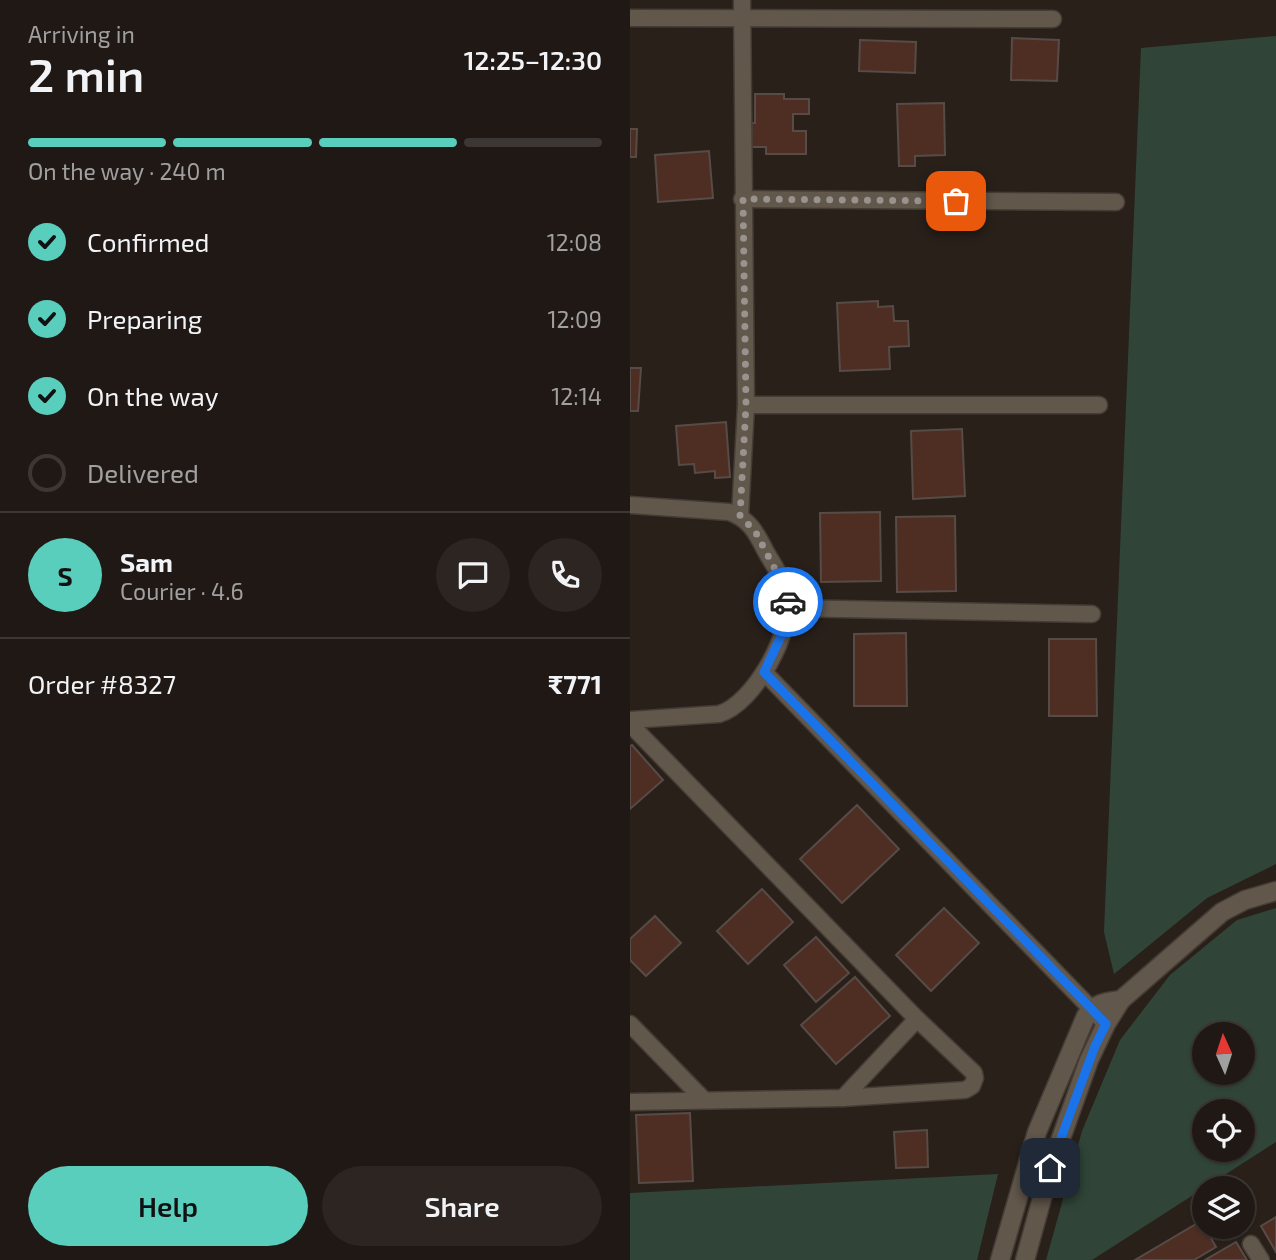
<!DOCTYPE html>
<html lang="en">
<head>
<meta charset="utf-8">
<style>
  body { margin:0; font-family:"Exo 2",sans-serif; background:#2c2522; color:#f1f3f6; height:100vh; display:flex; flex-direction:column; font-size:26px; white-space:nowrap }
  * { box-sizing:border-box; margin:0 }
  p { font-size:23px; color:#a1a0a0 }
  .icon { flex:none; width:38px; height:38px; fill:none; stroke:currentColor; stroke-width:2; stroke-linecap:round; stroke-linejoin:round }
  .map { position:relative; flex:1; overflow:hidden }
  .drawer { display:flex; flex-direction:column; background:#1f1814; width:630px }
  .drawer>* { flex:none }
  .needle { width:46px; rotate:357deg }
  .fabs { position:absolute; left:562px; top:1022px; display:grid; gap:14px }
  .fabs a { display:grid; place-items:center; width:63px; height:63px; border-radius:50%; background:#1f1814; box-shadow:0 2px 5px #0004,0 0 0 2px #3c3734; font-size:35px }
  .pin { position:absolute; display:grid; place-items:center; width:60px; height:60px; color:#fff; margin:-30px; border-radius:14px; box-shadow:0 4px 10px #0006 }
  .courier { position:absolute; display:grid; place-items:center; width:70px; height:70px; margin:-35px; border:5px solid #1a73e8; border-radius:50%; background:#fff; color:#222; box-shadow:0 2px 9px #0007 }
  .overview em { font-style:normal; font-weight:600 }
  .overview div { display:flex; flex-direction:column-reverse }
  .overview { display:flex; align-items:center; justify-content:space-between; height:119px; padding:0 28px }
  h1 { font-size:46px; font-weight:600; line-height:52px }
  .bar { display:grid; grid-template-columns:repeat(4,1fr); gap:10px 7px; align-content:center; height:84px; padding:0 28px }
  .bar i { height:9px; border-radius:5px; background:#3c3734 }
  .bar .on { background:#5acebd }
  .bar p { grid-column:span 4 }
  .line { display:flex; align-items:center; gap:18px; padding:0 28px; border-top:2px solid #3c3734 }
  .line div { flex:1 }
  .round { display:grid; place-items:center; flex:none; width:74px; height:74px; border-radius:37px; background:#2c2522 }
  ol { padding:0 28px; list-style:none }
  li { display:flex; align-items:center; gap:21px; height:77px }
  li p { margin-inline-start:auto }
  li .icon { padding:7px; border-radius:50%; background:#5acebd; color:#111; stroke-width:4 }
  li:last-child { color:#a1a0a0 }
  li i { width:38px; height:38px; border:4px solid #3c3734; border-radius:50% }
  .action { display:flex; gap:14px; margin-top:auto; padding:14px 28px }
  .action a { flex:1; height:80px; border-radius:42px; background:#5acebd; color:#111; font-size:28px; font-weight:600; line-height:80px; text-align:center }
  .action a+a { background:#2c2522; color:#f1f3f6 }
  main { display:flex; flex:1; min-height:0 }
  .map>svg:first-child { display:block }
  .green { fill:#304538; fill-rule:evenodd }
  .building { fill:#4e2e23; stroke:#574b47; stroke-width:2 }
  .lines { fill:none; stroke-linecap:round; stroke-linejoin:round }
  .minor-casing { stroke:#453c36; stroke-width:19 }
  .tertiary-casing { stroke:#453c36; stroke-width:21 }
  .minor { stroke:#61574b; stroke-width:16 }
  .tertiary { stroke:#61574b; stroke-width:18 }
  .done { stroke:#99928e; stroke-width:7; stroke-dasharray:0 12.6 }
  .route { stroke:#1a73e8; stroke-width:9 }
</style>
</head>
<body>
<main>
<section class="drawer">
<div class="overview"><div><h1>2 min</h1><p>Arriving in</p></div><em>12:25–12:30</em></div>
<div class="bar"><i class="on"></i><i class="on"></i><i class="on"></i><i></i><p>On the way · 240 m</p></div>
<ol>
<li><svg class="icon" aria-label="check" viewBox="0 0 24 24"><path d="M5 12l5 5 9-10"/></svg>Confirmed<p>12:08</p></li>
<li><svg class="icon" aria-label="check" viewBox="0 0 24 24"><path d="M5 12l5 5 9-10"/></svg>Preparing<p>12:09</p></li>
<li><svg class="icon" aria-label="check" viewBox="0 0 24 24"><path d="M5 12l5 5 9-10"/></svg>On the way<p>12:14</p></li>
<li><i></i>Delivered</li>
</ol>
<div class="line" style="height:126px"><b class="round" style="background:#5acebd;color:#111">S</b><div><b>Sam</b><p>Courier · 4.6</p></div><a class="round"><svg class="icon" aria-label="chat" viewBox="0 0 24 24"><path d="M4 5h16v11H9l-5 4z"/></svg></a><a class="round"><svg class="icon" aria-label="phone" viewBox="0 0 24 24"><path d="M5 4h4l2 5-3 2q2 4 5 5l2-3 5 2v4C11 20 4 13 5 4z"/></svg></a></div>
<div class="line" style="height:91px"><div>Order #8327</div><b>₹771</b></div>
<div class="action"><a>Help</a><a>Share</a></div>
</section>
<div class="map">
<svg width="646" height="1260" viewBox="0 0 646 1260">
  <rect width="100%" height="100%" fill="#29201a"/>
  <g class="green">
    <polygon points="646,36 646,864 577,898 484,974 474,932 511,48"/>
    <path d="M646,908V1142L462,1260H416L452,1131L490,1040L540,975L607,920ZM612,1034V1073H574V1034ZM612,1111V1150H574V1111Z"/>
    <polygon points="368,1174 347,1260 0,1260 0,1193"/>
  </g>
  <g class="building">
    <polygon points="382,38 429,40 427,81 381,80"/>
    <polygon points="230,40 286,42 285,73 229,71"/>
    <polygon points="125,94 154,94 154,99 179,99 179,114 163,114 163,131 176,131 176,154 136,154 136,147 122,147 122,123 125,123"/>
    <polygon points="314,103 315,155 285,156 285,166 269,166 267,104"/>
    <polygon points="0,129 7,129 6,157 0,157"/>
    <polygon points="79,151 83,198 28,202 25,155"/>
    <polygon points="248,301 248,307 263,306 264,321 278,321 279,346 259,347 260,369 210,371 207,303"/>
    <polygon points="0,368 11,368 8,411 0,411"/>
    <polygon points="96,422 100,477 85,478 85,471 65,473 64,464 49,465 46,426"/>
    <polygon points="332,429 335,496 283,499 281,431"/>
    <polygon points="250,512 251,581 191,582 190,513"/>
    <polygon points="325,516 326,591 267,592 266,517"/>
    <polygon points="276,633 277,706 224,706 224,634"/>
    <polygon points="419,639 466,639 467,716 419,716"/>
    <polygon points="2,745 33,780 0,809 0,746"/>
    <polygon points="227,805 269,849 212,903 170,859"/>
    <polygon points="132,889 163,922 118,964 87,931"/>
    <polygon points="314,908 349,943 301,991 266,955"/>
    <polygon points="25,916 51,943 16,976 0,960 0,939"/>
    <polygon points="186,937 219,973 186,1002 154,965"/>
    <polygon points="225,977 260,1016 206,1064 171,1025"/>
    <polygon points="60,1113 63,1181 9,1183 6,1115"/>
    <polygon points="297,1130 298,1167 266,1168 264,1132"/>
    <polygon points="646,1217 646,1252 631,1226"/>
    <polygon points="571,1221 586,1247 564,1260 505,1260"/>
    <polygon points="606,1242 617,1260 575,1260"/>
  </g>
  <g class="lines">
    <g class="minor-casing">
      <g id="minor">
        <polyline points="0,18 423,19"/>
        <polyline points="112,199 486,202"/>
        <polyline points="116,405 469,405"/>
        <path d="M0,505L99,512C119,519 126,532 135,550C142,563 154,579 157,594C165,630 124,704 89,714L0,720"/>
        <polyline points="110,516 116,405 112,0"/>
        <polyline points="158,608 462,614"/>
        <polyline points="134,672 476,1024"/>
        <polyline points="0,724 287,1019 344,1073 345,1078 342,1086 335,1090 213,1098 0,1102"/>
        <polyline points="0,1024 74,1100"/>
        <polyline points="213,1098 287,1019"/>
        <polyline points="621,1244 631,1260"/>
      </g>
    </g>
    <g class="tertiary-casing">
      <g id="tertiary">
        <path d="M370,1260L407,1132L456,1016C465,1003 476,1002 491,1000"/>
        <polyline points="395,1260 420,1169 459,1060 476,1024 491,1000 592,912 615,900 646,891"/>
      </g>
    </g>
    <use href="#minor" class="minor"/>
    <use href="#tertiary" class="tertiary"/>
  </g>
  <g class="lines">
    <polyline class="done" points="158,602 157,592 125,531 110,516 116,405 113,199 326,201"/>
    <polyline class="route" points="158,602 156,626 134,672 476,1024 465,1046 420,1168"/>
  </g>
</svg>
<div class="fabs">
<a><svg class="needle" viewBox="-14 -14 28 28"><path d="M0-13l5 13h-10z" fill="#e53935"/><path d="M0 13l5-13h-10z" fill="#a1a0a0"/></svg></a>
<a><svg class="icon" aria-label="locate" viewBox="0 0 24 24"><circle cx="12" cy="12" r="6"/><path d="M12 2v4M12 18v4M2 12h4M18 12h4"/></svg></a>
<a><svg class="icon" aria-label="layers" viewBox="0 0 24 24"><path d="M12 4l9 5-9 5-9-5zM3 14l9 5 9-5"/></svg></a>
</div>
<div class="pin" style="left:326px;top:201px;background:#ea580c"><svg class="icon" aria-label="bag" viewBox="0 0 24 24"><path d="M5 8h14l-1 12H6zM9 8a3 3 0 0 1 6 0"/></svg></div>
<div class="pin" style="left:420px;top:1168px;background:#1f2937"><svg class="icon" aria-label="home" viewBox="0 0 24 24"><path d="M3 11l9-7 9 7M6 9v11h12V9"/></svg></div>
<div class="courier" style="left:158px;top:602px"><svg class="icon" aria-label="car" viewBox="0 0 24 24"><path d="M5 17H2v-5l4-1 3-4h7l3 4 3 1v5h-3M9 17h6M6 11h13"/><circle cx="7" cy="17" r="2"/><circle cx="17" cy="17" r="2"/></svg></div>
</div>
</main>
</body>
</html>
